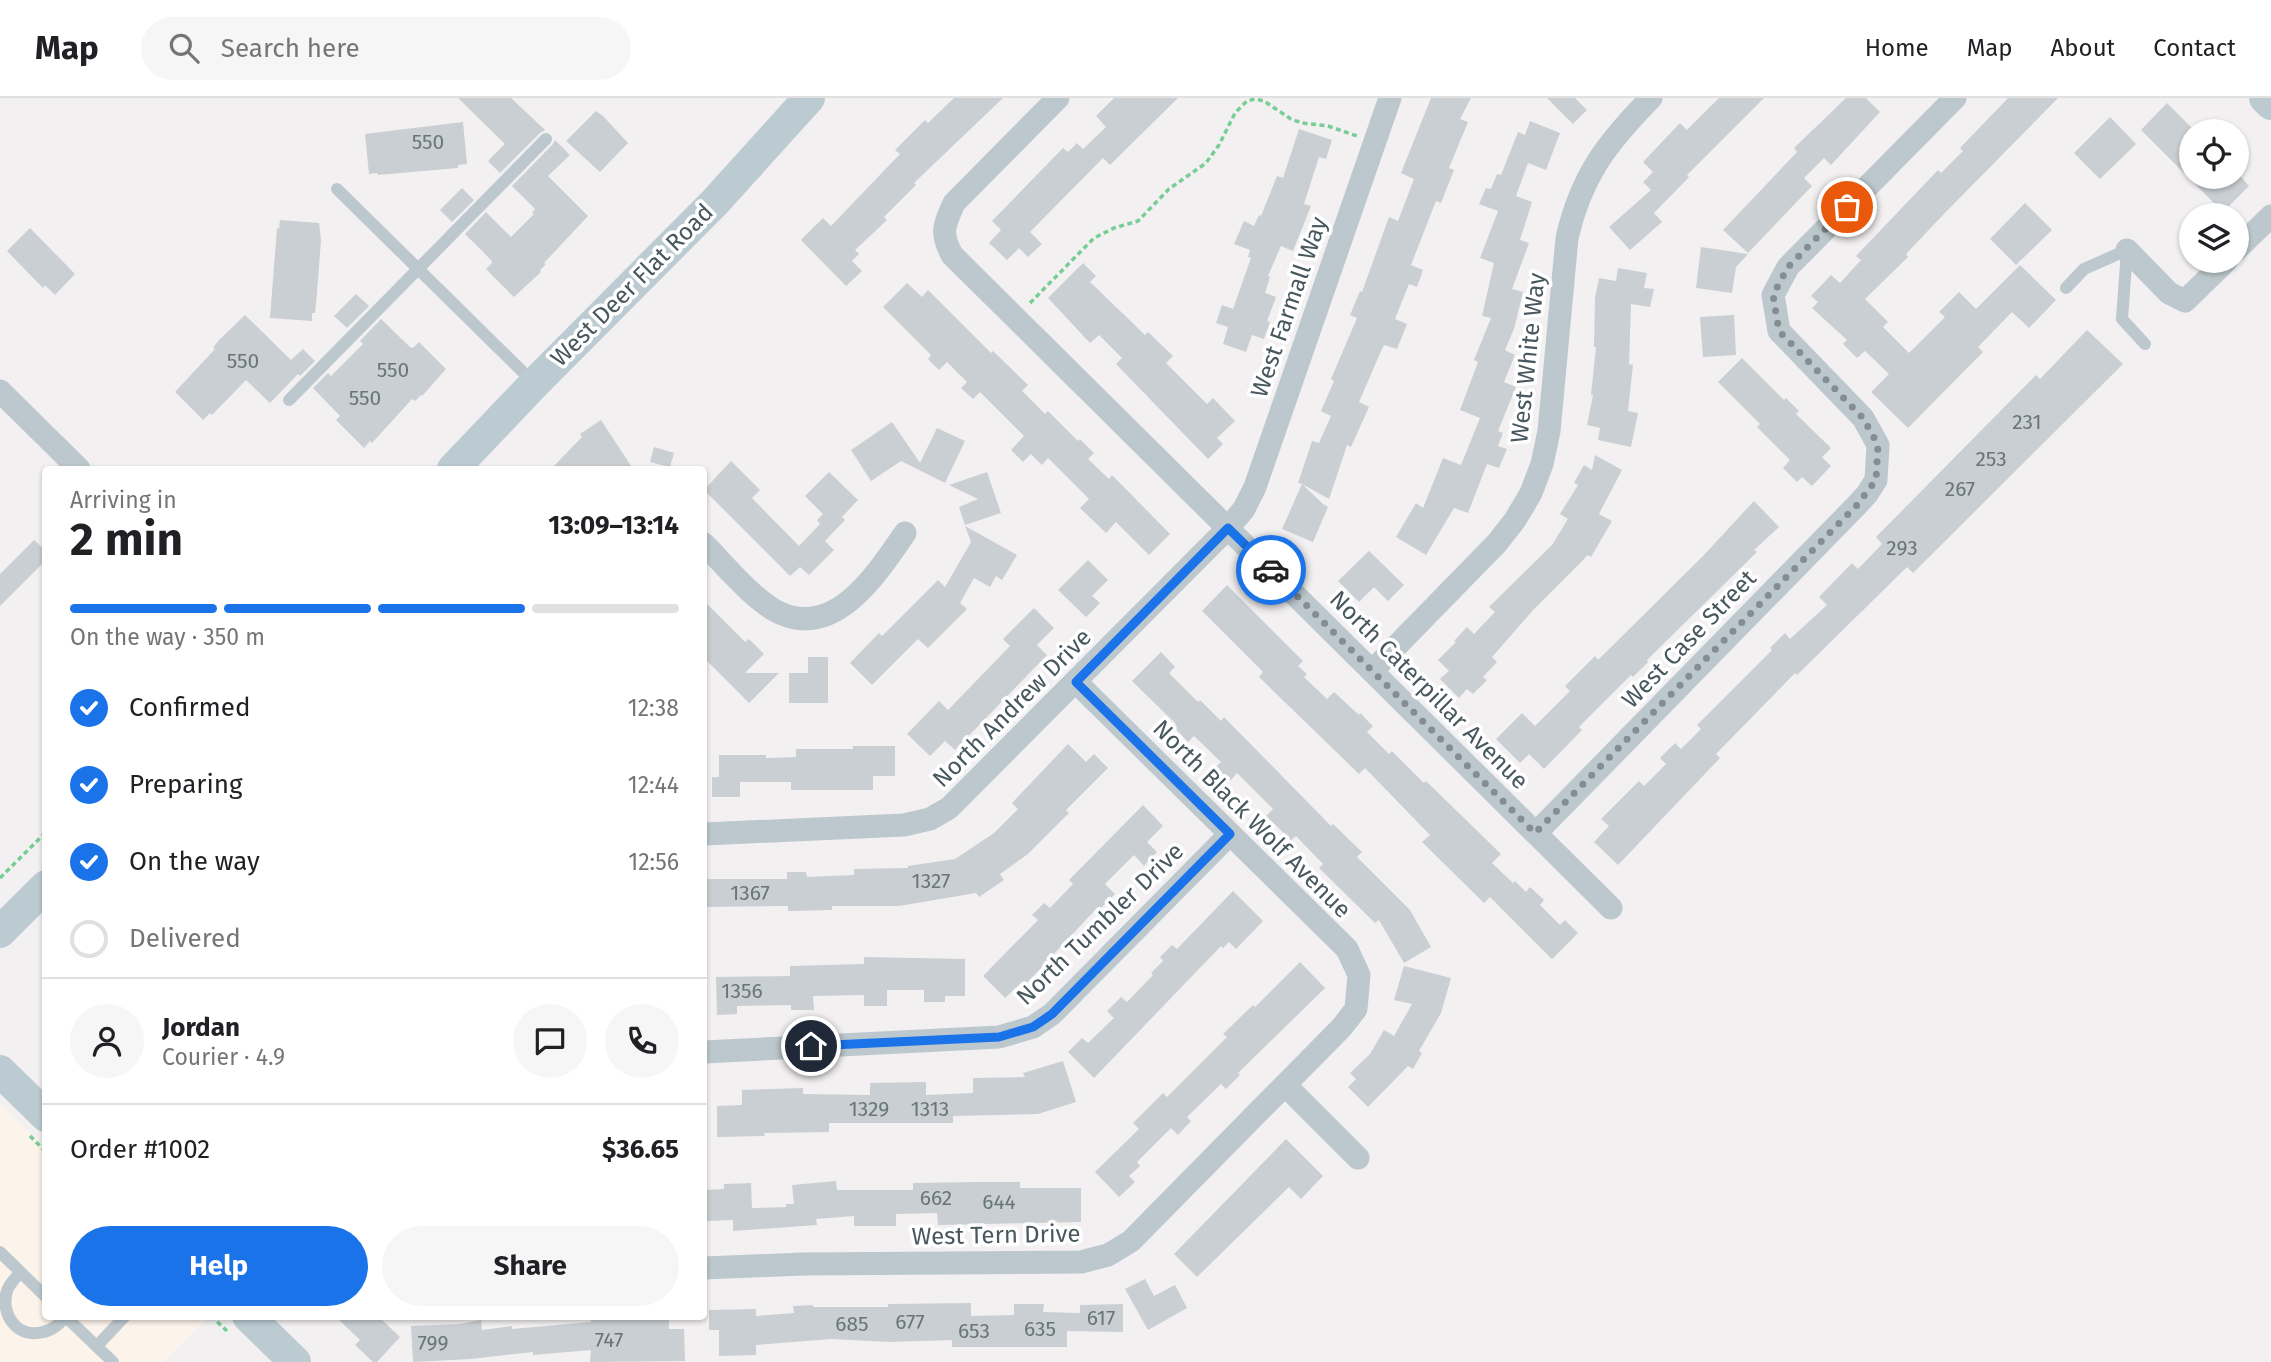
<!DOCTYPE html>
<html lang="en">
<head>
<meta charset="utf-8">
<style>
  body { margin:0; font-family:"Fira Sans",sans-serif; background:#f6f6f6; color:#202124; height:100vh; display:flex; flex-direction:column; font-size:26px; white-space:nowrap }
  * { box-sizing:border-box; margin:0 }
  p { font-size:23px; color:#757577 }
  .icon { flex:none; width:38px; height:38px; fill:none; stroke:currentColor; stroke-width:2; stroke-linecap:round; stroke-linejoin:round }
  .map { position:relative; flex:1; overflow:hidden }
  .side { position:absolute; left:42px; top:368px; width:665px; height:854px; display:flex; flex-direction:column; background:#fff; border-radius:7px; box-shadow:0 2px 5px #0004 }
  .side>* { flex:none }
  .controls { position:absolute; left:2179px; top:21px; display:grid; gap:14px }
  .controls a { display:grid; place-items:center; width:70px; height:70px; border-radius:50%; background:#fff; box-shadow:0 2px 5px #0004; font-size:35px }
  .pin { position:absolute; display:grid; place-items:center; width:60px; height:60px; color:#fff; margin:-30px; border:4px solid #fff; border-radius:50%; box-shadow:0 2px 7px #0007 }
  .courier { position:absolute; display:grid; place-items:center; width:70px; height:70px; margin:-35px; border:5px solid #1a73e8; border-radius:50%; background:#fff; color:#222; box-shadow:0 2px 9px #0007 }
  .summary em { font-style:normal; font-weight:700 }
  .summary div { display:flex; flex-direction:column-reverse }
  .summary { display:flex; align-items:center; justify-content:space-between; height:119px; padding:0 28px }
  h1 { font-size:46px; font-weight:700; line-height:52px }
  .bar { display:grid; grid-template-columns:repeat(4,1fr); gap:10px 7px; align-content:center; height:84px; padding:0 28px }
  .bar i { height:9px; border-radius:5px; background:#e0e0e0 }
  .bar .current { background:#1a73e8 }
  .bar p { grid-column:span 4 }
  .line { display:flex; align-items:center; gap:18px; padding:0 28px; border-top:2px solid #e0e0e0 }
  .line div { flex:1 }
  .round { display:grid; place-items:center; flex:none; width:74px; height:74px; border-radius:37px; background:#f6f6f6 }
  ol { padding:0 28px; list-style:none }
  li { display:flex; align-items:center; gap:21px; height:77px }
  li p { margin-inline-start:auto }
  li .icon { padding:7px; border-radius:50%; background:#1a73e8; color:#fff; stroke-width:4 }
  li:last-child { color:#757577 }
  li i { width:38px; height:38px; border:4px solid #e0e0e0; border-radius:50% }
  .button { display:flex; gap:14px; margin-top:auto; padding:14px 28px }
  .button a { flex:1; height:80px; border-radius:42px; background:#1a73e8; color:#fff; font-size:28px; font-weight:700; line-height:80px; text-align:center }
  .button a+a { background:#f6f6f6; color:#202124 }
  header { display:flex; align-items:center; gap:42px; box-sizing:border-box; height:98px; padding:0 35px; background:#fff; border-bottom:2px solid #e0e0e0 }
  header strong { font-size:33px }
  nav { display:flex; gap:38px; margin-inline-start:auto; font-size:24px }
  .search { width:490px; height:63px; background:#f6f6f6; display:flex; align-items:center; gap:18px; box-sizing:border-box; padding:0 24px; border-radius:38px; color:#757577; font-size:26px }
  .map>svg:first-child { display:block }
  .commercial { fill:#fcf4eb }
  .building { fill:#cacfd3 }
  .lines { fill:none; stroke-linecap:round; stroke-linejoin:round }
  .path { stroke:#77ce94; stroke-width:3.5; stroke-dasharray:5 3.5; stroke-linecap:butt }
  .lane { stroke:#bcc8cd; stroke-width:12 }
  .street { stroke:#bcc8cd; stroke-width:23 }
  .secondary { stroke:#bccbd2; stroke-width:32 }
  .done { stroke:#848d91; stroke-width:7; stroke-dasharray:0 12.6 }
  .route { stroke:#1a73e8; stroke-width:9 }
  .labels { text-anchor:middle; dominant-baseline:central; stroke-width:7; stroke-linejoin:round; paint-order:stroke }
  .number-label { font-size:21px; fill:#68767b }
  .street-label { font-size:24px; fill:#48585e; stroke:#fff }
</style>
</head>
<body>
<header>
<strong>Map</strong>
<div class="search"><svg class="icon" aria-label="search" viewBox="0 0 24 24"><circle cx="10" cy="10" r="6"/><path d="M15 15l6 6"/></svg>Search here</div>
<nav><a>Home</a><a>Map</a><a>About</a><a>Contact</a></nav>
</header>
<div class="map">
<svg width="2271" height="1264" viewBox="0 0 2271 1264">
  <rect width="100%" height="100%" fill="#f3f0f1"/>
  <polygon class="commercial" points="0,1006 45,1051 46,1218 209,1218 163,1264 0,1264"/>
  <g class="building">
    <polygon points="458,0 511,0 545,32 540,35 500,75 488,63 505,46"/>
    <polygon points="954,0 1003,0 914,85 916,87 884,119 887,122 855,152 859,156 852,163 862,173 846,188 801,142 823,120 831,128 900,56 895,52 925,22 928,25"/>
    <polygon points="1114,0 1178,0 1110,67 1103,60 1030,134 1042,146 1028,159 1019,150 1007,162 989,145 1001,132 992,123 1063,50 1068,54 1077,45 1083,51 1106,29 1096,18"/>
    <polygon points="1431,0 1471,0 1460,21 1468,24 1449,70 1454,72 1441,105 1436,103 1411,167 1423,172 1417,189 1409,186 1395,221 1407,226 1397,251 1384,247 1381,253 1359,304 1369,309 1351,349 1347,347 1329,401 1302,386 1323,406 1328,409 1313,444 1282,431 1302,386 1298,385 1312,343 1319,345 1331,318 1321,313 1334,283 1331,281 1357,220 1350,217 1360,193 1362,194 1389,119 1398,123 1414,81 1401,75"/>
    <polygon points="1547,0 1575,0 1587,12 1573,26"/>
    <polygon points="1719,0 1764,0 1687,77 1689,79 1654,115 1662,124 1630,152 1609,129 1651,92 1643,84 1653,74 1643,64 1680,25 1687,32"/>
    <polygon points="1846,0 1866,0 1880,14 1831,67 1824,60 1804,80 1812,88 1748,155 1723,132 1797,54 1794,50"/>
    <polygon points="2008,0 2058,0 1941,119 1906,156 1908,159 1865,201 1888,224 1883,229 1909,255 1945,219 1939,214 1959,194 1976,211 2020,167 2056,202 2029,230 2012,214 1978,249 1983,254 1908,330 1871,294 1889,276 1865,253 1857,260 1843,246 1847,242 1812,210 1818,204 1811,198 1831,177 1840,185 1861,162 1856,158 1938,72 1941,75 1963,53 1960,50"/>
    <polygon points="2167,5 2191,29 2191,79 2241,79 2249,88 2223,114 2141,32"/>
    <polygon points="596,13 603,18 628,45 600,74 566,43"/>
    <polygon points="2110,19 2136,46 2100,81 2074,55"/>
    <polygon points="1530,23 1560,35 1546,72 1528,65 1516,98 1532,104 1520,142 1529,145 1512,191 1523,194 1514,231 1505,252 1515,257 1504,284 1516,289 1498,333 1503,335 1498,348 1507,351 1499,370 1487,366 1468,415 1454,410 1426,457 1396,439 1416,405 1423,410 1443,360 1461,367 1480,320 1460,312 1478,264 1474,262 1491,220 1482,218 1494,165 1480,160 1498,113 1479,106 1486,90 1491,91 1497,76 1501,77 1518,34 1525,37"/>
    <polygon points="463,24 467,66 458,67 458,70 378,77 377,75 369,76 365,36"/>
    <polygon points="1299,31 1332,42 1326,61 1319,59 1304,106 1311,108 1293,153 1281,148 1268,178 1270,179 1265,195 1276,199 1267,223 1270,224 1264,241 1252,237 1246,254 1223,246 1228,229 1216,225 1222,207 1233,211 1251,160 1248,159 1250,152 1234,146 1244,123 1254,128 1259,117 1261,118 1277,78 1283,80"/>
    <polygon points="555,42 570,57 548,78 588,118 544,165 546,166 540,172 541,174 514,199 486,171 492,165 491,162 465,136 486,114 511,139 534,116 532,115 535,111 512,88 552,47"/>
    <polygon points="462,90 474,102 452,124 440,112"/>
    <polygon points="2025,105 2052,132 2016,167 1990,141"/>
    <polygon points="280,122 319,125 321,142 317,195 315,215 312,215 312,223 270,220 277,130 279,131"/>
    <polygon points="30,130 75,176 55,197 45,187 43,190 7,153"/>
    <polygon points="1701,149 1748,156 1736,169 1732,195 1696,190"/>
    <polygon points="1083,165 1096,178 1090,184 1145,237 1148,234 1173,258 1166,265 1207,306 1213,300 1235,323 1217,340 1223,346 1208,361 1116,266 1122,260 1099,237 1090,245 1048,200"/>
    <polygon points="1618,170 1647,175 1644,190 1654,191 1650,209 1631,206 1629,266 1633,267 1628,313 1638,315 1631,349 1598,342 1600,330 1587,327 1593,297 1591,297 1596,249 1594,249 1595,200 1599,180 1616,183"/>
    <polygon points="907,185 922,199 928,192 991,255 993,253 1028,287 1022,293 1045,316 1048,313 1078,343 1080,341 1094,355 1088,361 1109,381 1112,377 1170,436 1149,457 1116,424 1106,435 1080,410 1089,401 1048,360 1042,367 1031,356 1023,364 1011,352 1024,338 980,294 973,301 961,290 967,284 947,264 939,272 928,261 931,257 883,209"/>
    <polygon points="356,196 369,208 347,230 334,218"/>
    <polygon points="245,217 291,262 303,251 315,263 300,278 298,276 270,305 246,282 212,317 210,315 203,322 175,294 215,251 213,250 219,242"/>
    <polygon points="1734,217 1736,257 1703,259 1700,219"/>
    <polygon points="381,221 410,249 413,250 419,244 446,271 422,298 421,297 415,303 412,301 372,345 370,343 364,350 336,322 340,318 313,290 328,275 331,278 363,246 360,243"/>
    <polygon points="2087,232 2123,266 1913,475 1907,469 1797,577 1795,575 1716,656 1720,660 1618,767 1594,744 1609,728 1601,721 1639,683 1644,688 1666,666 1660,660 1675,645 1681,651 1701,631 1697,627 1772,552 1770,550 1785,535 1790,541 1827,507 1819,499 1852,465 1858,471 1882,446 1876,439 2036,277 2040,281"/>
    <polygon points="1742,260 1784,302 1786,300 1799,313 1796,316 1831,350 1822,359 1831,368 1812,388 1802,379 1797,384 1783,370 1790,362 1757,329 1760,326 1718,284"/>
    <polygon points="601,322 633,371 551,371 582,339 580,336"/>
    <polygon points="892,324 920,365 937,330 965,343 945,385 901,363 871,383 851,352"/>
    <polygon points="654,349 674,355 670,369 650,364"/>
    <polygon points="1595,357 1622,372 1599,416 1612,423 1591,459 1588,457 1534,511 1492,559 1497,564 1483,579 1487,582 1473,596 1467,591 1459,600 1440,581 1449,573 1438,562 1456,544 1454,543 1467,529 1474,536 1495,514 1489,509 1552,447 1568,421 1560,416 1578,387 1574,385 1584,367 1592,372"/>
    <polygon points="731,363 760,392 752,400 799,448 820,426 817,422 823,416 805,398 829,374 858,402 842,419 845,422 825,443 834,452 809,477 800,469 790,478 704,392"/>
    <polygon points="987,374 1001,415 965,427 959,409 978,401 949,387"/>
    <polygon points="1754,403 1779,429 1754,452 1757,454 1647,562 1648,564 1633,579 1631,577 1579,629 1582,632 1544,671 1529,656 1520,665 1496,641 1522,615 1535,628 1570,593 1565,588 1595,558 1598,562 1703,458"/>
    <polygon points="965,428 1017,457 1002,482 996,478 990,489 974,480 960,505 967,511 928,550 918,541 872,587 850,565 879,535 882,538 938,482 945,489 971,444"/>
    <polygon points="34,442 46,453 46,462 0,508 0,476"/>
    <polygon points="1369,453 1404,487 1388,503 1374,489 1359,504 1338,483"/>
    <polygon points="1088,462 1108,482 1092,498 1100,505 1086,519 1058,492"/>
    <polygon points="1227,487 1303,563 1298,568 1307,576 1304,579 1327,601 1334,594 1359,617 1360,615 1373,628 1367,634 1389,656 1392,653 1424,685 1426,683 1501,756 1492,765 1513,785 1515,783 1526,794 1530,789 1544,802 1540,807 1560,827 1565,822 1578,835 1552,861 1490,799 1484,805 1422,744 1430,737 1365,670 1359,676 1259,579 1263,574 1202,513"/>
    <polygon points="704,503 745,544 749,541 764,556 745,575 779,575 749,605 704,560"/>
    <polygon points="1034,510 1054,530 1037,547 1047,557 955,652 945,643 930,658 907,636 939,603 948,612 1010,548 1003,541"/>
    <polygon points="1161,554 1175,569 1169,575 1198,604 1200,602 1221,623 1224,619 1331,728 1333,726 1362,754 1357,759 1410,812 1431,849 1404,865 1379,822 1375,825 1319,770 1323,766 1296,738 1291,742 1266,718 1273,711 1237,675 1230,683 1216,669 1221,664 1194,638 1188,644 1173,628 1176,626 1132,583"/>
    <polygon points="808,559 828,559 828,605 789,605 789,575 808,575"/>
    <polygon points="1068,646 1086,664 1094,656 1108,670 1066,712 1069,715 1028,756 1000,776 1004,782 979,799 976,795 899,808 832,808 832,812 788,813 788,808 704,809 704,781 787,781 787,774 806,774 807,779 854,777 854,771 908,770 908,768 955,761 994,735 1018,711 1012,705"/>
    <polygon points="853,648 895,648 895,678 873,678 873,692 791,692 791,684 740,684 740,699 712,699 712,679 719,679 719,657 766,657 766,660 796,659 796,651 853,651"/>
    <polygon points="1143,707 1163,728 1147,744 1157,754 1144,768 1134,757 1105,786 1115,796 1099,812 1097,810 1025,887 1022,884 1005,900 983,878 1038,822 1032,817 1044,805 1050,810 1073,786 1069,782"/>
    <polygon points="1233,793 1263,823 1236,851 1229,844 1223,850 1221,848 1094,980 1068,954 1082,940 1088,945 1114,920 1107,913 1121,899 1127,904 1153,877 1151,875 1163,863 1160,859 1172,847 1177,851"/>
    <polygon points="864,859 965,861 965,898 945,898 945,904 924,904 924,892 887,892 887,908 864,908 864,897 813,898 814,912 791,912 791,907 737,908 737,916 717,917 716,879 790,878 790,868 864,866"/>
    <polygon points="1300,864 1325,890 1238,975 1240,977 1226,991 1221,986 1187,1019 1191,1023 1178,1037 1171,1030 1137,1064 1140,1068 1129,1078 1135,1084 1119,1099 1095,1074 1139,1031 1133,1025 1163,995 1167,999 1227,939 1223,936 1253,907 1255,909"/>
    <polygon points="1404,868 1451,880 1441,915 1419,953 1422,955 1413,971 1408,968 1368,1009 1348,989 1356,981 1350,975 1370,956 1384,932 1394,938 1412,906 1394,902"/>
    <polygon points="1063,963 1076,1004 1038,1016 953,1018 953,1025 829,1025 829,1034 764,1035 765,1038 717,1039 717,1008 742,1007 742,992 803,990 803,996 870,997 870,985 926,984 926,997 973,995 973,980 1025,979 1023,975"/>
    <polygon points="1286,1041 1323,1078 1301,1101 1289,1089 1197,1179 1174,1156"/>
    <polygon points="836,1083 837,1092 913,1092 913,1085 979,1084 1020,1084 1020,1090 1081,1090 1081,1124 938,1127 937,1115 896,1116 896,1128 854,1128 854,1118 816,1121 817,1127 733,1133 733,1122 706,1123 705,1092 724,1091 724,1086 751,1085 752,1110 786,1109 786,1106 794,1106 792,1087"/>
    <polygon points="1145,1181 1154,1198 1175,1187 1187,1210 1148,1232 1125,1191"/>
    <polygon points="971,1205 971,1218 1014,1217 1014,1206 1044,1206 1043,1214 1080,1215 1080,1207 1123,1206 1123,1234 1067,1233 1067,1249 952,1249 952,1242 889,1244 831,1241 756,1247 756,1257 719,1258 719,1232 709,1232 709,1212 756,1211 756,1218 794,1215 793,1208 813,1207 813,1209 888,1209 888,1206"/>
    <polygon points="335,1218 378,1218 400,1239 377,1264 373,1264 355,1247 360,1242"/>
    <polygon points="648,1218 669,1218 669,1231 684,1231 685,1263 590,1264 591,1252 533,1257 533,1254 471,1261 413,1264 411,1228 460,1226 481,1222 482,1232 512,1228 512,1231 591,1224 591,1219 648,1220"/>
  </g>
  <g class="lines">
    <g class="path">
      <polyline points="1030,205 1094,140 1114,130 1138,123 1169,91 1206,65 1219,47 1235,15 1247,3 1255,1 1264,3 1291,21 1302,25 1328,28 1357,38"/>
      <polyline points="0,780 46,734"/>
      <polyline points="30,1038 46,1054"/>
      <polyline points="211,1218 227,1233"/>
    </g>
    <g class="lane">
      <polyline points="337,91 534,285"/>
      <polyline points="2066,190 2084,171 2127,152 2122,221 2145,246"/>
      <polyline points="289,302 546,41"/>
      <polyline points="0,1154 46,1199"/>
      <path d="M20,1174C16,1180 9,1186 7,1193C0,1216 17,1241 43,1234C53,1232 59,1226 66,1219"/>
      <polyline points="65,1218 113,1264"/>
      <polyline points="97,1248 125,1218"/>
    </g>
    <g class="street">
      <path d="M1058,0L954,105C944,128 940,134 952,157L1611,810"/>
      <polyline points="2127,152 2169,195 2185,203 2226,163"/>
      <polyline points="2236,152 2271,118"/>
      <polyline points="0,293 79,371"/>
      <path d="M704,446C724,466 755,504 780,515C836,541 878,474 905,435"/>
      <path d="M1372,573L1497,445L1515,422L1531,395L1542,366L1549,333L1567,140C1581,78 1607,45 1651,0"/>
      <polyline points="1536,735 1857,407 1867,396 1876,382 1878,347 1863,320 1779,233 1773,197 1788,169 1955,0"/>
      <polyline points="704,736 904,727 930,721 949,710 1228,430 1244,411 1255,389 1390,0"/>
      <polyline points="704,954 999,939 1033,929 1052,916 1230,736"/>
      <polyline points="1285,987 1358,1060"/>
      <polyline points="704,1170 803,1166 1081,1164 1108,1157 1131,1143 1342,929 1356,911 1359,877 1347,851 1076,584"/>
    </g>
    <g class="secondary">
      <polyline points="2265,0 2271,6"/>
      <polyline points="453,371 535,285 715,104 809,0"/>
      <polyline points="0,834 46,788"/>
      <polyline points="0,973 46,1018"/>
      <polyline points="248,1218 295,1264"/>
    </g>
  </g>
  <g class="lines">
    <polyline class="done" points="1271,472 1535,735 1857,407 1876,382 1878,347 1863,320 1779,233 1773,197 1788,169 1847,109"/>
    <polyline class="route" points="811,948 999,939 1033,929 1052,916 1230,736 1076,584 1228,430 1271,472"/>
  </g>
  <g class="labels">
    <g class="number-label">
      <text x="428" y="44">550</text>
      <text x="243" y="263">550</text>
      <text x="393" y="272">550</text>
      <text x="365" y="300">550</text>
      <text x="2027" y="324">231</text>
      <text x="1991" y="361">253</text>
      <text x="1960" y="391">267</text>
      <text x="1902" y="450">293</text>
      <text x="931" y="783">1327</text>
      <text x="750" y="795">1367</text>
      <text x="742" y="893">1356</text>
      <text x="869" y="1011">1329</text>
      <text x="930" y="1011">1313</text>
      <text x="936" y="1100">662</text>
      <text x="999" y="1104">644</text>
      <text x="1101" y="1220">617</text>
      <text x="910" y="1224">677</text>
      <text x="852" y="1226">685</text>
      <text x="1040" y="1231">635</text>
      <text x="974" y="1233">653</text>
      <text x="609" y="1242">747</text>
      <text x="433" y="1245">799</text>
    </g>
    <g class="street-label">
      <text transform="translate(632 187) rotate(-45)">West Deer Flat Road</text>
      <text transform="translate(1289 209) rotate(-71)">West Farmall Way</text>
      <text transform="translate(1528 260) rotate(-84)">West White Way</text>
      <text transform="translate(1689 541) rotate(-46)">West Case Street</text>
      <text transform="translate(1429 592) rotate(45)">North Caterpillar Avenue</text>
      <text transform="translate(1012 610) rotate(-45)">North Andrew Drive</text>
      <text transform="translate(1252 721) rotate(45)">North Black Wolf Avenue</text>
      <text transform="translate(1100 826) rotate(-44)">North Tumbler Drive</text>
      <text transform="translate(996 1137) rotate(-1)">West Tern Drive</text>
    </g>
  </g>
</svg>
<div class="controls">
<a><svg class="icon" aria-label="locate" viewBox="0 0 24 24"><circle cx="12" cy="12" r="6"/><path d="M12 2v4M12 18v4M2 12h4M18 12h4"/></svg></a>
<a><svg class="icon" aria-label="layers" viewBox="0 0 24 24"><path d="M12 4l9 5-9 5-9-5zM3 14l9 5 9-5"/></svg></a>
</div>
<div class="pin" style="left:1847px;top:109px;background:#ea580c"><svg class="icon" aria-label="bag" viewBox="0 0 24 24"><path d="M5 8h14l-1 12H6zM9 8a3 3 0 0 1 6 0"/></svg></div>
<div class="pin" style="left:811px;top:948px;background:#1f2937"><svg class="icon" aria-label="home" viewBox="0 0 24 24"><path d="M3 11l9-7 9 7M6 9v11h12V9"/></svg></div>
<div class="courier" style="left:1271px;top:472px"><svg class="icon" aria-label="car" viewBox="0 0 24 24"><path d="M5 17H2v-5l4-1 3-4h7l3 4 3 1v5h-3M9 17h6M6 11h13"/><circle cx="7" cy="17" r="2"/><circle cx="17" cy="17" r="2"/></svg></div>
<section class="side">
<div class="summary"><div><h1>2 min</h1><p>Arriving in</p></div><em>13:09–13:14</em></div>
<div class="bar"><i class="current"></i><i class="current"></i><i class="current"></i><i></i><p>On the way · 350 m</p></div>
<ol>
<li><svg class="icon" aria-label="check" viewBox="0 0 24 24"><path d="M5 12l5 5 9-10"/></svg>Confirmed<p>12:38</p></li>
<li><svg class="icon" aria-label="check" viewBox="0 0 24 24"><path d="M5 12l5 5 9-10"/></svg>Preparing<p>12:44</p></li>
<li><svg class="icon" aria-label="check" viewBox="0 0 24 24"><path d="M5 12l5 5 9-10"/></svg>On the way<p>12:56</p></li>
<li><i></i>Delivered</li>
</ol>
<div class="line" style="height:126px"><a class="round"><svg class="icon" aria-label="person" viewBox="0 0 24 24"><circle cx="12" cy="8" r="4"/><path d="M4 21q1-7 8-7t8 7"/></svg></a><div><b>Jordan</b><p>Courier · 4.9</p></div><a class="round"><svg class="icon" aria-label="chat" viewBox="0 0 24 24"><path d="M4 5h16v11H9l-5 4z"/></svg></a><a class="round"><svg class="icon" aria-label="phone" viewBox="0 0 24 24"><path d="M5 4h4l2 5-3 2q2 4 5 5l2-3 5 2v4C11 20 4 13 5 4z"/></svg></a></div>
<div class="line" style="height:91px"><div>Order #1002</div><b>$36.65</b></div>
<div class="button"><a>Help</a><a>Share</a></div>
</section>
</div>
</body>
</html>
